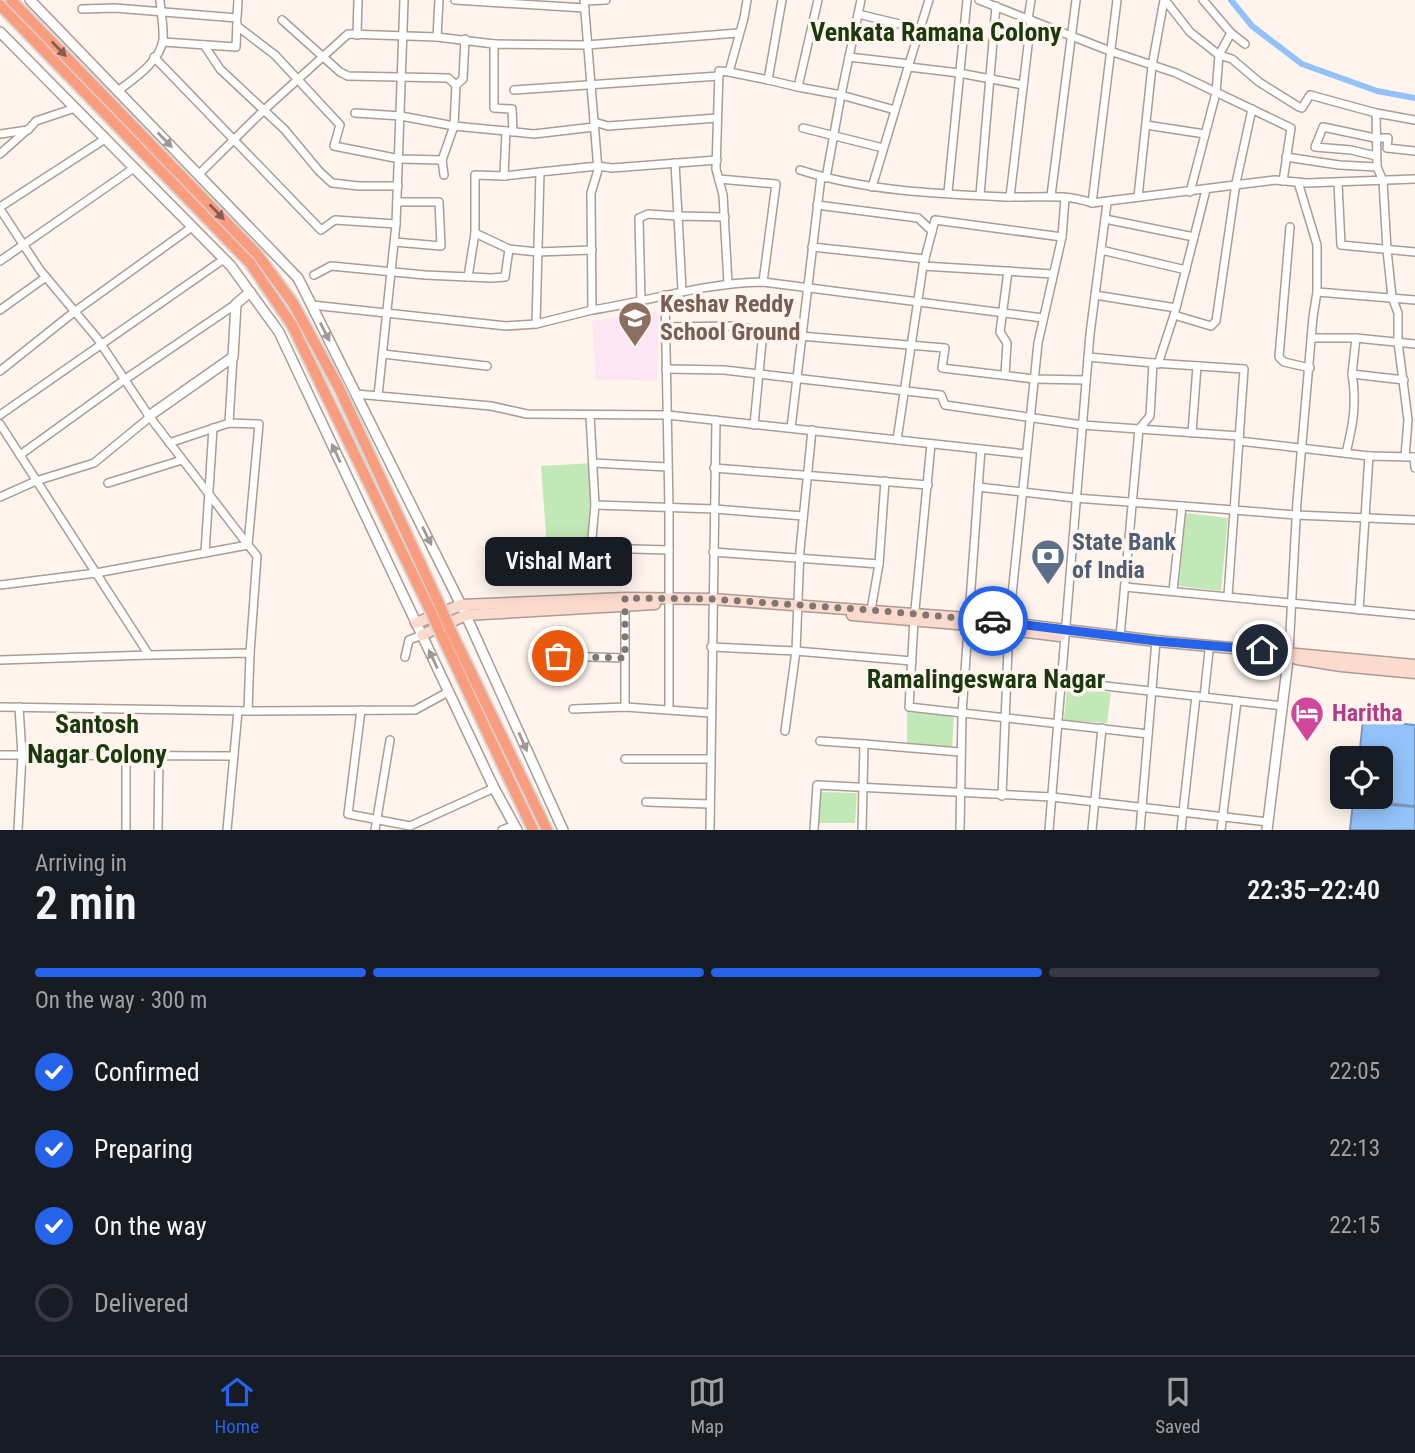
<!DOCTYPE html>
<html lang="en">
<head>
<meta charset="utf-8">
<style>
  body { margin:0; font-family:"Roboto Condensed",sans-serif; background:#20242c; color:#f1f3f6; height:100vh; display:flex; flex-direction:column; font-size:26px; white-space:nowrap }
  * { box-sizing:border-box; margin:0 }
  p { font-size:23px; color:#9ea1a6 }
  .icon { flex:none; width:38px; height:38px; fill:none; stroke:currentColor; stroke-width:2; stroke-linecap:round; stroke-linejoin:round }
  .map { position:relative; height:830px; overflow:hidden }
  .details { display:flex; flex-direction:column; background:#171b24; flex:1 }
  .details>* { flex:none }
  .fabs { position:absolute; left:1330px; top:746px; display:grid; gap:14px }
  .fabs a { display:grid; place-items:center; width:63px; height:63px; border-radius:10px; background:#171b24; box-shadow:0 4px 18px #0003; font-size:35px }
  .pin { position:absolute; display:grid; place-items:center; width:60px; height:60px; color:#fff; margin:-30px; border:4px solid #fff; border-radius:50%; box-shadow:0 2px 7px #0007 }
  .courier { position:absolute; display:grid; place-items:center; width:70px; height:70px; margin:-35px; border:5px solid #2563eb; border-radius:50%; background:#fff; color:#222; box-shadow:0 2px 9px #0007 }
  .bubble { position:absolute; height:49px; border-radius:10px; background:#171b24; box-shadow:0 4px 18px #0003; font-size:23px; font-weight:600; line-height:49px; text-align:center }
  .headline em { font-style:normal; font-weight:600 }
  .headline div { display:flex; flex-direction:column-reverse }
  .headline { display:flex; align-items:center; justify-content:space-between; height:119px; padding:0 35px }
  h1 { font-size:46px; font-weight:600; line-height:52px }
  .bar { display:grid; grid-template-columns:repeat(4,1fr); gap:10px 7px; align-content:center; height:84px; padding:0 35px }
  .bar i { height:9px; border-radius:5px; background:#363941 }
  .bar .active { background:#2563eb }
  .bar p { grid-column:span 4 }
  ol { padding:0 35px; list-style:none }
  li { display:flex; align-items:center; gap:21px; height:77px }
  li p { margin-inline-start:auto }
  li .icon { padding:7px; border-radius:50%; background:#2563eb; color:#fff; stroke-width:4 }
  li:last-child { color:#9ea1a6 }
  li i { width:38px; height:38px; border:4px solid #363941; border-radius:50% }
  .tab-bar { display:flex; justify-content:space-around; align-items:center; height:98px; border-top:2px solid #363941; background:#171b24; font-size:19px; color:#9ea1a6 }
  .tab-bar a { display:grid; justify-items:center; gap:4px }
  .tab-bar .active { color:#2563eb }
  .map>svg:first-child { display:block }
  .education { fill:#fce6f4 }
  .green { fill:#c3e8b8 }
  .water { fill:#93c2fa; stroke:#7897bd; stroke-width:2 }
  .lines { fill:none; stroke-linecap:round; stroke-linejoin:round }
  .canal { stroke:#93c2fa; stroke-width:6 }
  .minor-casing { stroke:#ac9c92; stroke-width:10 }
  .tertiary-casing { stroke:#ac9c92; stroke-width:12 }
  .secondary-casing { stroke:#ac9c92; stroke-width:13 }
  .trunk-casing { stroke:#d7d6d5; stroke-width:14 }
  .minor { stroke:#fff; stroke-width:7 }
  .tertiary { stroke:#fff; stroke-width:9 }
  .secondary { stroke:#fddace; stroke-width:10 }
  .trunk { stroke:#fa9c7e; stroke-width:10 }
  .trunk-bridge-casing { stroke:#d7d6d5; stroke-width:14; stroke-linecap:butt }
  .trunk-bridge { stroke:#fa9c7e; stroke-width:10 }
  .oneway { fill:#865d4f }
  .oneway2 { fill:#9c9997 }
  .done { stroke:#7e7772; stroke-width:7; stroke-dasharray:0 12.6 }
  .route { stroke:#2563eb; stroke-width:9 }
  .labels { text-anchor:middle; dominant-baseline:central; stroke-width:7; stroke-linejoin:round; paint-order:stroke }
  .education-label { font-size:24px; font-weight:bold; fill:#785e54; stroke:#fff5ee; text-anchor:start }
  .service-label { font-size:24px; font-weight:bold; fill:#4e5e75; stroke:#fff5ee; text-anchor:start }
  .hotel-label { font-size:24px; font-weight:bold; fill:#b23c85; stroke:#fff5ee; text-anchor:start }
  .neighbourhood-label { font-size:26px; font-weight:bold; fill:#1a390c; stroke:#fff5ee }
</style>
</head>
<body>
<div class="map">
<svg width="1415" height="830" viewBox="0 0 1415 830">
  <rect width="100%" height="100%" fill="#fff5ee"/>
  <polygon class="education" points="659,311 657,381 596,380 592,321"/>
  <g class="green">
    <polygon points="593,463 587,546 547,548 541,466"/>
    <polygon points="1186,513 1228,518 1221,591 1179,586"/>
    <polygon points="1067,686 1111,693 1107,723 1064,720"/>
    <polygon points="907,712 954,715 952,749 907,745"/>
    <polygon points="820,792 857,793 855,823 819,823"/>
  </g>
  <g class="water">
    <polygon points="1363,720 1415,725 1415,806 1355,800 1355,796 1381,796 1381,758 1359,758"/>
    <polygon points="1353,802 1415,807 1415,830 1350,830"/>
  </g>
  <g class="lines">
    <polyline class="canal" points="1231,0 1252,26 1302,64 1377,91 1415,98"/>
    <g class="minor-casing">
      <g id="minor">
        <polyline points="455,0 585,8"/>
        <polyline points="747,0 744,18 729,72 768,80 782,0"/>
        <polyline points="818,0 798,87 841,95 826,178"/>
        <polyline points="861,0 849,57 909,64 872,187"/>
        <polyline points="979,0 1110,51 1176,73 1291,128 1283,181"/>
        <polyline points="1165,0 1190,32 1219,55 1216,93 1190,192"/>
        <polyline points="1203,0 1231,33 1245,44"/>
        <polyline points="585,1 606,0"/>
        <polyline points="82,9 115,8 237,18 238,0"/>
        <polyline points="858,14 920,29"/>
        <polyline points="1028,19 1031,0"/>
        <polyline points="282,20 340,72 348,76 448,78 456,85"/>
        <polyline points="237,26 275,55 340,125 334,146 400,159 442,160 444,175"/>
        <polyline points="1231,33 1219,55 1232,59 1259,82 1299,107 1302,108 1310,95 1376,113 1415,120"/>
        <polyline points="357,35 358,0"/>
        <polyline points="437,37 439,0"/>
        <polyline points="163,42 236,47 237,23"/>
        <polyline points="204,45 220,69 285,130 319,171 332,183 359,186 398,186"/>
        <polyline points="154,57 321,230 335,220 396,224"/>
        <polyline points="849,57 841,95 895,110"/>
        <polyline points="909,64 929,0"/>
        <polyline points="909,67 959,73 1023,85"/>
        <polyline points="768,80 798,87"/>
        <polyline points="514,90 719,76"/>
        <path d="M118,91C133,79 160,62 163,40C164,28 161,13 160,0"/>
        <polyline points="355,113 401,116 454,126 456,85 463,79 465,39"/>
        <polyline points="1376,113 1377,167 1383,181 1387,250 1392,297 1398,313 1398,342 1408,420 1405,457"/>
        <polyline points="594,122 608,126 717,118"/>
        <polyline points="1146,125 1205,134"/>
        <polyline points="803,128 883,148"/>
        <polyline points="513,132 512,109 494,108 494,44 587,45 738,33"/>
        <polyline points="0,134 28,130 36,121 75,108"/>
        <polyline points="0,154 27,130"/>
        <polyline points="1376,156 1351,150 1315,147 1323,127 1375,138 1388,138 1387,148 1415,151"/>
        <polyline points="1286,157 1339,165 1377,167"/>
        <polyline points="442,160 454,126 506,131"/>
        <path d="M800,170C865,191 938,194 1007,197C1036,198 1064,193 1092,203L1275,180L1306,183L1415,179"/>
        <polyline points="198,175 264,110 348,34 437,37 494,44"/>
        <polyline points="504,176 540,172"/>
        <polyline points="719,179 776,184 763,282"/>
        <polyline points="1338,183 1341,245 1415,252"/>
        <polyline points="948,192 967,0"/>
        <polyline points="980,195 996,6"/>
        <polyline points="1051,196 1076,0"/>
        <polyline points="1010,197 1031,20"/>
        <polyline points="1138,197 1152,66 1164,0"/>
        <polyline points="1092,203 1117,0"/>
        <polyline points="817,205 918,218 932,231"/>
        <polyline points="0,207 105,139"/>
        <polyline points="0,209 40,270 97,338 149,416 248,545 96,573 0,424"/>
        <polyline points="1105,219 1194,237"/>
        <polyline points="1290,227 1279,357 1284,362 1310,368"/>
        <polyline points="395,242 441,246 439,202 397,202"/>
        <polyline points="812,247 925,259"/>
        <polyline points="592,250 537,252 509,249 475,233 475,175 504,176 506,131 534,134 594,127"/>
        <polyline points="1101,250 1186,270"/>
        <polyline points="0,261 134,168"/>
        <polyline points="1053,274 923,266 935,220 1062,237"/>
        <polyline points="314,275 331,266 425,275 491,278 505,277 509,249"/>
        <polyline points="468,277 475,233"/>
        <polyline points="728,283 723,195 716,169 719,71 729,72"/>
        <polyline points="682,290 678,216 725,217"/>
        <polyline points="1317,292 1415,300"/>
        <polyline points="665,295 669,509 669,710"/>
        <polyline points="1095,295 1176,308 1206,190"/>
        <polyline points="641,302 639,218 648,214 678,216 675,163"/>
        <polyline points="312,305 506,326 536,324 592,310 591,193 598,170 584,0"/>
        <polyline points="0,310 46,277"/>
        <path d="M592,310C651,301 702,283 763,282L1043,318"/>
        <polyline points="1174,315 1211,326 1216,321 1236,183 1252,109"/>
        <polyline points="536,324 540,172 598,166 612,168 717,160"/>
        <polyline points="665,327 733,326 800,336 945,348 942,368 1034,379 1086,380"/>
        <polyline points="1312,338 1356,338 1415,344"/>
        <polyline points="1356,338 1352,374 1404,380"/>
        <polyline points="383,354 487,366"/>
        <polyline points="1088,357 1153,363 1150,416 1139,429 1120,637"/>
        <polyline points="1153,363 1244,369 1228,596"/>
        <polyline points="1158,364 1175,312"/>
        <polyline points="666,369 724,370 941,395 945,405 1082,425 1239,436"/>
        <polyline points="0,371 74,312 192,227"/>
        <polyline points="1005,375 1007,343 1000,332 1008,271"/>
        <polyline points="356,394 491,406 527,414 667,415 1026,454"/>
        <polyline points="378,396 396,224 404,0"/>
        <polyline points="0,415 224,259"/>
        <polyline points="590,416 595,505 592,538 595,548 669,550"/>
        <polyline points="229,423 233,357"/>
        <polyline points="754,425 763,331"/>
        <polyline points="791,428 821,177"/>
        <polyline points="1192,433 1197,366"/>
        <polyline points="897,440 923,266"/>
        <polyline points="1239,441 1369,456 1359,610"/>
        <polyline points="169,443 229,423 259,424 248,545 257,556 250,653"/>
        <polyline points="931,444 914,620 909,707 1148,734"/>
        <path d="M1346,453C1353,425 1357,403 1352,374"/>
        <polyline points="20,455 124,380 236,304"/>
        <polyline points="1369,456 1415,457"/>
        <polyline points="1414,457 1415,468"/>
        <polyline points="593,463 667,467"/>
        <polyline points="714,468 928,485"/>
        <polyline points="108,483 182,460"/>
        <polyline points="978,487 1075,498 1182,506 1173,591"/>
        <polyline points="0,497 36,481 94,463 150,417"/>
        <polyline points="595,505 715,509 803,516"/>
        <polyline points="1182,506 1296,515 1415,520"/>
        <polyline points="713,552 879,564"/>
        <polyline points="205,553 213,428"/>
        <polyline points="0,585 96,573 149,655 250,653 248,711 415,710 448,692"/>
        <polyline points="1125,587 1415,615"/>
        <polyline points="625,602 625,707"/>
        <polyline points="871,610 879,564 885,481"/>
        <polyline points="711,647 796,651 912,661"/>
        <polyline points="1289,652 1297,501 1313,317 1317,292 1317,245 1298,182"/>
        <polyline points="558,656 625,658"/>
        <polyline points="405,657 409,640 422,635"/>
        <polyline points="0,660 149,655"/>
        <polyline points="1061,681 1283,706"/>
        <polyline points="1204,697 1209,651"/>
        <polyline points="0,707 248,711"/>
        <polyline points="573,709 625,707 710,713"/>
        <polyline points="361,710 348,814 410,826 494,788"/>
        <polyline points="785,731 796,651 800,550 812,430"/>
        <polyline points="820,741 864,744"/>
        <polyline points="0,755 234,756"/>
        <polyline points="625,759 710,759"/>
        <polyline points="1002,796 1009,624 1038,343 1062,237 1065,198"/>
        <polyline points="646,802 710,804"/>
        <polyline points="18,830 22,755 19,707"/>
        <polyline points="126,830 126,755"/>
        <polyline points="158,830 159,755"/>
        <polyline points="227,830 238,711"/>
        <polyline points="375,830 390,740"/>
        <polyline points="502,830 514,825"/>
        <polyline points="710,830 716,420"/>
        <polyline points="814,830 817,785 1052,797 1268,822"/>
        <polyline points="862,830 864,744 960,752"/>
        <polyline points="960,830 962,713 981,449"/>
        <polyline points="1049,830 1090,334 1107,203"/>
        <polyline points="1092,830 1102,728"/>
        <polyline points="1140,830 1156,641"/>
        <polyline points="1181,830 1196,696"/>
        <polyline points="1221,830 1237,701"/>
      </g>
    </g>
    <g class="tertiary-casing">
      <g id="tertiary">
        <polyline points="30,0 298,278 464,611 563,830"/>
        <polyline points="0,32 231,266 279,332 494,788 517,830"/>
        <polyline points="149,416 233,357 236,304 250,292"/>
        <polyline points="1267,830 1289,652"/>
      </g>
    </g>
    <g class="secondary-casing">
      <g id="secondary">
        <polyline points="852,615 968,625 1060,636"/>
        <polyline points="416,623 461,605 625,598 712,599 968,618 1156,641 1415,665"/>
        <polyline points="422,635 466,615 655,604"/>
        <polyline points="1297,659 1341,666 1415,673"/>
      </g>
    </g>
    <g class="trunk-casing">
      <g id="trunk">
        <polyline points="11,0 257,254 293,303 339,388 441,608"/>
        <polyline points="0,5 250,263 292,325 431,612"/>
        <polyline points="450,629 547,830"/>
        <polyline points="439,630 533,830"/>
      </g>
    </g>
    <use href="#minor" class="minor"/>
    <use href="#tertiary" class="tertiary"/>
    <use href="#secondary" class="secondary"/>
    <use href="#trunk" class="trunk"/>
    <g class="trunk-bridge-casing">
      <g id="trunk-bridge">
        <polyline points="441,608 450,629"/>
        <polyline points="431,612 439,630"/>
      </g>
    </g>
    <use href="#trunk-bridge" class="trunk-bridge"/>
  </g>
  <defs><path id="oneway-solid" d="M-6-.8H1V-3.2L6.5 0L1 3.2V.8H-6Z" transform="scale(1.75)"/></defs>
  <g class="oneway">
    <use href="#oneway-solid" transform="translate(59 49) rotate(46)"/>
    <use href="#oneway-solid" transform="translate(217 212) rotate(46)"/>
  </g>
  <g class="oneway2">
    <use href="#oneway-solid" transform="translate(165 140) rotate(46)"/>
    <use href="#oneway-solid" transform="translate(325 332) rotate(63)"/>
    <use href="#oneway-solid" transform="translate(336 453) rotate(-115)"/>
    <use href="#oneway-solid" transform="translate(427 536) rotate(64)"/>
    <use href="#oneway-solid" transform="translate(433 659) rotate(-115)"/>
    <use href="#oneway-solid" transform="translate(523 742) rotate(66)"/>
  </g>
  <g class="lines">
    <polyline class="done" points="558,656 625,658 625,598 712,599 871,610 993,621"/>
    <polyline class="route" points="993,621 1156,641 1262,650"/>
  </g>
  <defs>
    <g id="school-pin" transform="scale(1.75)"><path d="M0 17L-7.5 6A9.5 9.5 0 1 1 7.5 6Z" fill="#8d6e63" stroke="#fff5ee"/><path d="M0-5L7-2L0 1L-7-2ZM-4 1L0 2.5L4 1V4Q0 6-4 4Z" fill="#fff"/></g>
    <g id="bank-pin" transform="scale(1.75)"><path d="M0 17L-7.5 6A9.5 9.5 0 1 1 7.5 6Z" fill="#5c6f8a" stroke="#fff5ee"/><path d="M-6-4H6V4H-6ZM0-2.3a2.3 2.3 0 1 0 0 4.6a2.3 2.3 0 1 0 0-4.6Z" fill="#fff"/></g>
    <g id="hotel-pin" transform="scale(1.75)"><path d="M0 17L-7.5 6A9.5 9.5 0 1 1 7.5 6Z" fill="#d1479c" stroke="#fff5ee"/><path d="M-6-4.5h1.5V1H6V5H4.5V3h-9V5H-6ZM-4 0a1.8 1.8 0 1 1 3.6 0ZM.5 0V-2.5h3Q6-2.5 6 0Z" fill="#fff"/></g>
  </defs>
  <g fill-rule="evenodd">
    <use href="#school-pin" x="635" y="318"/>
    <use href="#bank-pin" x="1048" y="556"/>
    <use href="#hotel-pin" x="1307" y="713"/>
  </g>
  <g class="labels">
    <g class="education-label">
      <text x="660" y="304">Keshav Reddy<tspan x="660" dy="28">School Ground</tspan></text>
    </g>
    <g class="service-label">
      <text x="1072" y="542">State Bank<tspan x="1072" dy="28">of India</tspan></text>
    </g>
    <g class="hotel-label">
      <text x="1332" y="713">Haritha</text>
    </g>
    <g class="neighbourhood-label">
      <text x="936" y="32">Venkata Ramana Colony</text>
      <text x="986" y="679">Ramalingeswara Nagar</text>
      <text x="97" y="724">Santosh<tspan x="97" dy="30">Nagar Colony</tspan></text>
    </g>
  </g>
</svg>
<div class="fabs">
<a><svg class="icon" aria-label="locate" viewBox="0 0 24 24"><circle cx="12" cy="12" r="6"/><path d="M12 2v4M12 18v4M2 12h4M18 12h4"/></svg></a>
</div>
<div class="pin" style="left:558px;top:656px;background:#ea580c"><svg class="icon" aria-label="bag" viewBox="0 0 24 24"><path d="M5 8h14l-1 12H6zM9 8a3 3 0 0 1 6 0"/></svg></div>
<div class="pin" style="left:1262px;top:650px;background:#1f2937"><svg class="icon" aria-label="home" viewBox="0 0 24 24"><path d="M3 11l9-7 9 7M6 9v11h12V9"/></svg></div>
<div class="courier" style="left:993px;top:621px"><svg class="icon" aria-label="car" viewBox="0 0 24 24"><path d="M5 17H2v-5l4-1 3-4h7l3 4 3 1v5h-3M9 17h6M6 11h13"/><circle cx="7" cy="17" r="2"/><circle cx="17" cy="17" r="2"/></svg></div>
<div class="bubble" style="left:485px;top:537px;width:147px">Vishal Mart</div>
</div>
<section class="details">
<div class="headline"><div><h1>2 min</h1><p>Arriving in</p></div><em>22:35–22:40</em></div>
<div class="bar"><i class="active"></i><i class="active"></i><i class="active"></i><i></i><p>On the way · 300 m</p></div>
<ol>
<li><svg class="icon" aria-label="check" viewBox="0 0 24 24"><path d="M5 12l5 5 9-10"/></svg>Confirmed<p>22:05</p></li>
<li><svg class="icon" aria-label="check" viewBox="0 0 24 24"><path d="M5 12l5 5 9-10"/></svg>Preparing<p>22:13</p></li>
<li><svg class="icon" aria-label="check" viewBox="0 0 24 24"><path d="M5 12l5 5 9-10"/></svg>On the way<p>22:15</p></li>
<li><i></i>Delivered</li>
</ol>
</section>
<nav class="tab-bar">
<a class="active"><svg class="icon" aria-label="home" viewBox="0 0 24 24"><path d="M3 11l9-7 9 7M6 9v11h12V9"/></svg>Home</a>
<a><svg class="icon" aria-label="map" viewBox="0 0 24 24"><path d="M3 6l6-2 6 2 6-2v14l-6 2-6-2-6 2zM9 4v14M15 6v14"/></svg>Map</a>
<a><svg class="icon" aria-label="saved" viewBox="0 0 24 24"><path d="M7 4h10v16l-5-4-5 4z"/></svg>Saved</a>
</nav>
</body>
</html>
